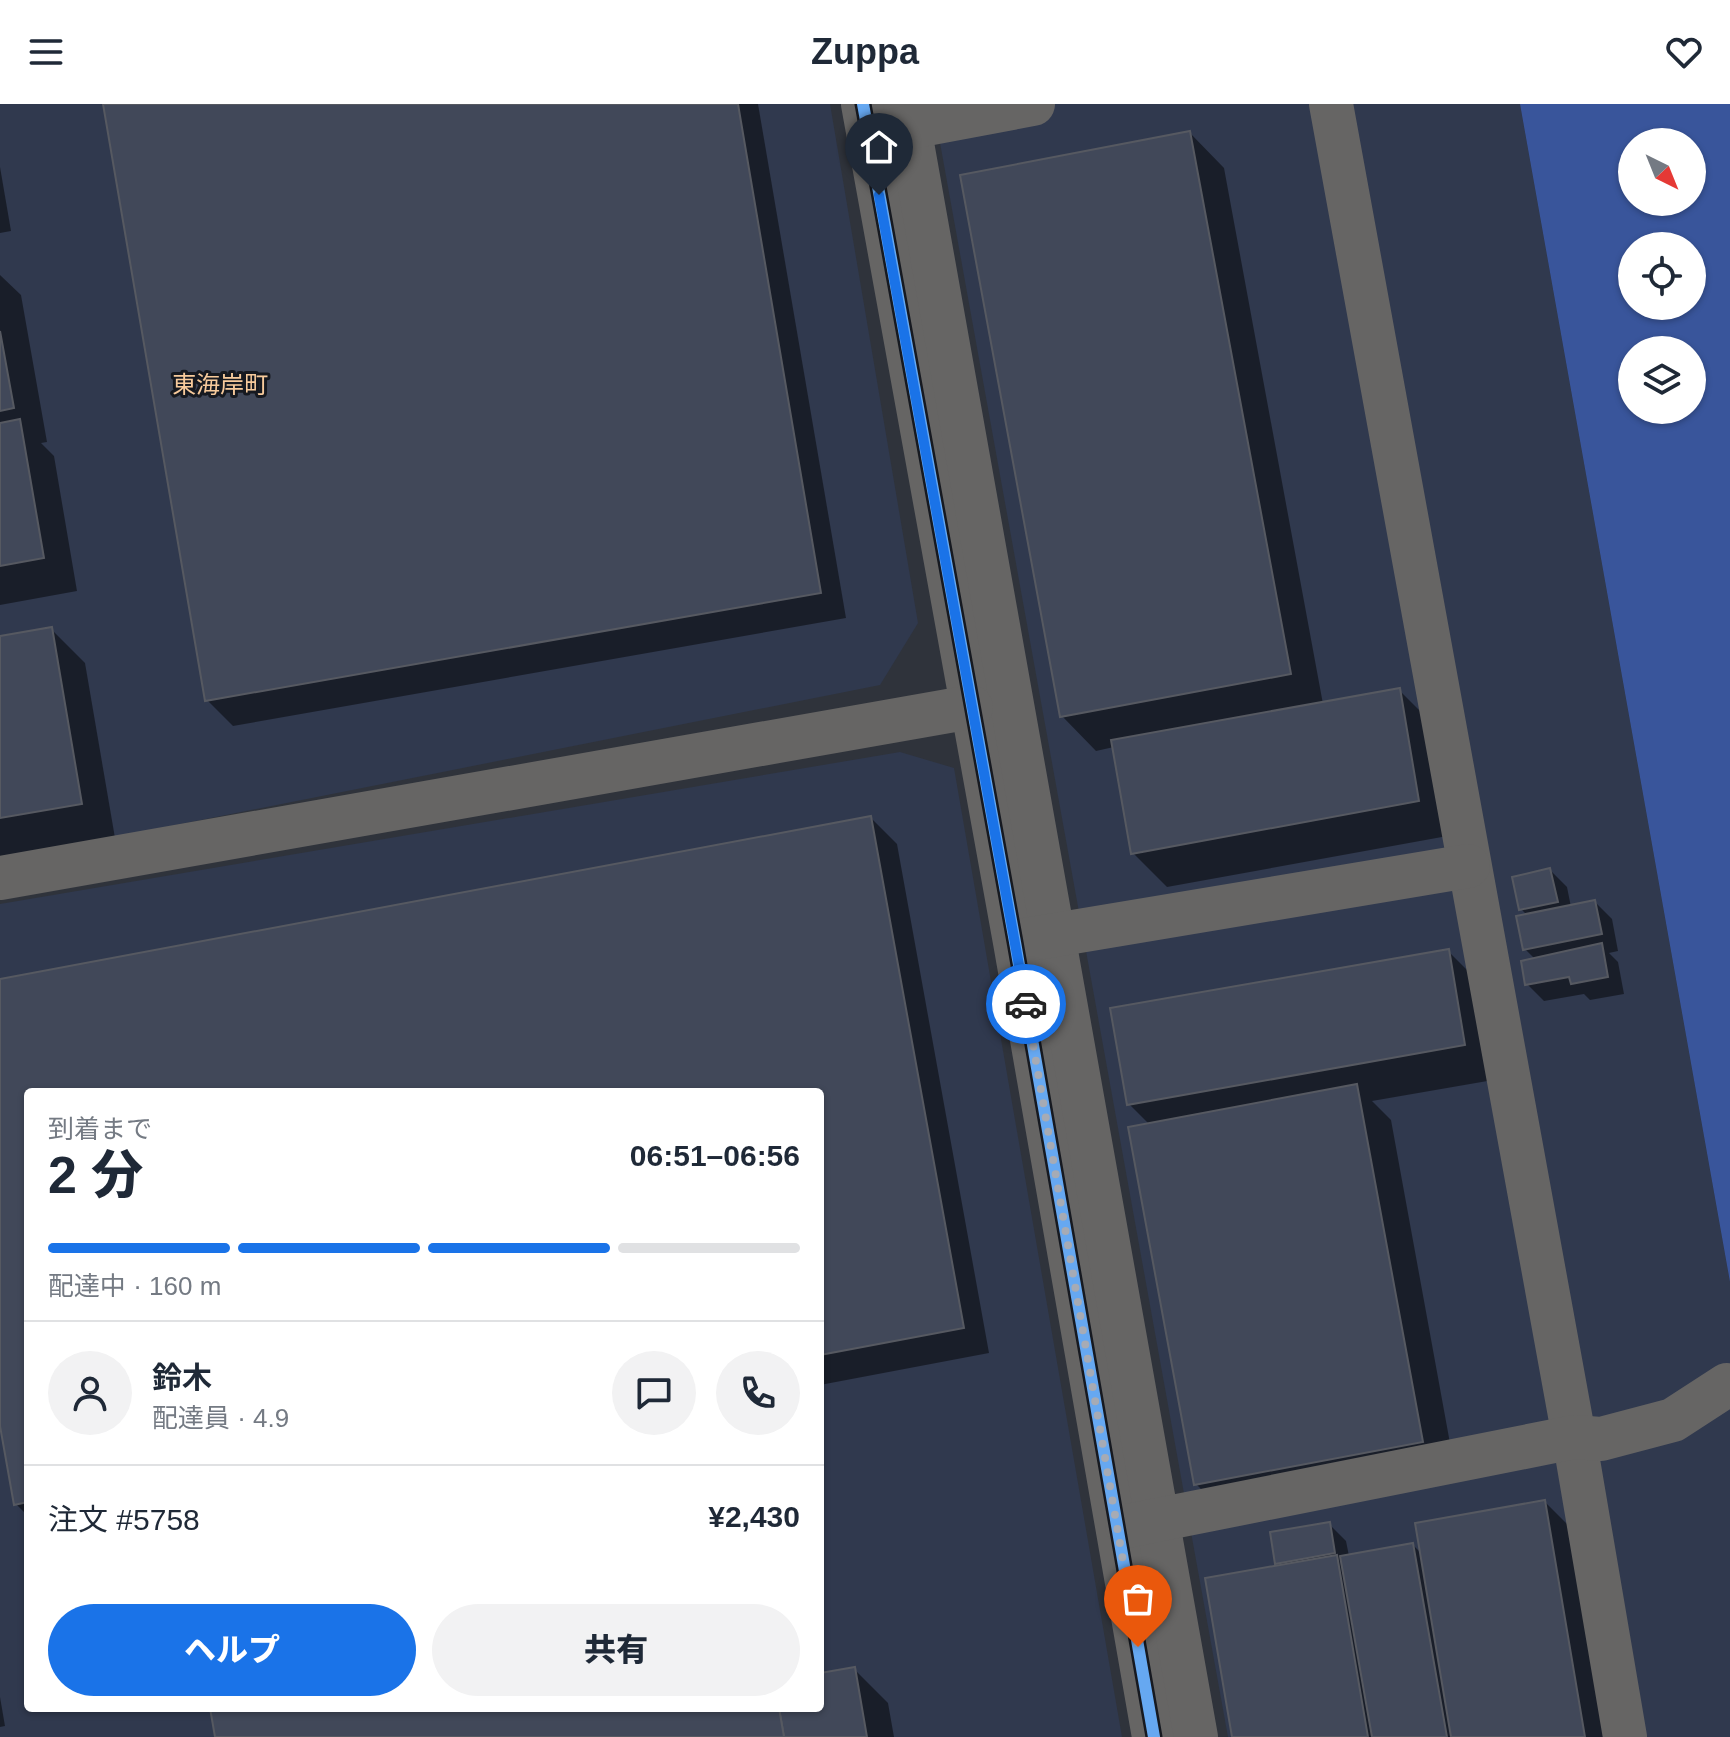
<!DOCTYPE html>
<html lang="ja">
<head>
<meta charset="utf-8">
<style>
  body { margin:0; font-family:Helvetica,"Noto Sans JP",sans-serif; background:#f2f2f3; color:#1f2937; height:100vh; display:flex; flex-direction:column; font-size:30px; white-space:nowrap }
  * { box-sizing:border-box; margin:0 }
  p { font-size:26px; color:#747a83 }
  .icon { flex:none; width:44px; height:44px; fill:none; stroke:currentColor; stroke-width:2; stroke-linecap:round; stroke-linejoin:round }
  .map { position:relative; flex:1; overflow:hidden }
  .sheet { position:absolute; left:24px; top:984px; width:800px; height:624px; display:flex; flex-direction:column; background:#fff; border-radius:8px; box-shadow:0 2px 6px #0004 }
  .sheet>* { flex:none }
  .needle { width:52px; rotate:137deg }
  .controls { position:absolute; left:1618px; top:24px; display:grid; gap:16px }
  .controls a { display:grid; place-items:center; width:88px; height:88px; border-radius:50%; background:#fff; box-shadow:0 2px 6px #0004; font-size:40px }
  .pin { position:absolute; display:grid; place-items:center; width:68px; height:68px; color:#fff; margin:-82px -34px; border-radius:50% 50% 50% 0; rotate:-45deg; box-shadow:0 0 8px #0007 }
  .pin .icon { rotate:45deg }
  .courier { position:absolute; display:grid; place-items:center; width:80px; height:80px; margin:-40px; border:6px solid #1a73e8; border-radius:50%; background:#fff; color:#222; box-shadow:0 2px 10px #0007 }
  .headline em { font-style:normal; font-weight:800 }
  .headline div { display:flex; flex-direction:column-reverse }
  .headline { display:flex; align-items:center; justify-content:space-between; height:136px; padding:0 24px }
  h1 { font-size:52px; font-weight:800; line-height:60px }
  .bar { display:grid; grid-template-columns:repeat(4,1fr); gap:12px 8px; align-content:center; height:96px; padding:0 24px }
  .bar i { height:10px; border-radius:6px; background:#e0e1e3 }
  .bar .selected { background:#1a73e8 }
  .bar p { grid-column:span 4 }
  .line { display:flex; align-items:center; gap:20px; padding:0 24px; border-top:2px solid #e0e1e3 }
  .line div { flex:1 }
  .round { display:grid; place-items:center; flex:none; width:84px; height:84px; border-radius:42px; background:#f2f2f3 }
  .cta { display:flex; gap:16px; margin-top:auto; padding:16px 24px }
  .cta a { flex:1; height:92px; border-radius:48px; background:#1a73e8; color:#fff; font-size:32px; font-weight:800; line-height:92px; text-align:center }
  .cta a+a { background:#f2f2f3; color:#1f2937 }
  header { display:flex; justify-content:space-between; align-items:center; height:104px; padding:0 24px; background:#fff; font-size:36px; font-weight:800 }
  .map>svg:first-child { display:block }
  .built { fill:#30394e; fill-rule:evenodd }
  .water { fill:#39559b; fill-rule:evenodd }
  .shadow { fill:#0007 }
  .building { fill:#414859; stroke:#565961; stroke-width:2 }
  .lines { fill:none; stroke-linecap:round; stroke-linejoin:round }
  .minor { stroke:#666564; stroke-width:44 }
  .cycleway-casing { stroke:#161920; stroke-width:17 }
  .cycleway { stroke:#66a8f1; stroke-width:12 }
  .done { stroke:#a6abb5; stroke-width:8; stroke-dasharray:0 14.4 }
  .route { stroke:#1a73e8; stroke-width:10 }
  .labels { text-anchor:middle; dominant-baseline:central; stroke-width:6; stroke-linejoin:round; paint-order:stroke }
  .neighbourhood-label { font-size:24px; fill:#f8cb9c; stroke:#161920 }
</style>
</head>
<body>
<header><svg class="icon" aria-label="menu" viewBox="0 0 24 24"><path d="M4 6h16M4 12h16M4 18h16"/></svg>Zuppa<svg class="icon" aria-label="heart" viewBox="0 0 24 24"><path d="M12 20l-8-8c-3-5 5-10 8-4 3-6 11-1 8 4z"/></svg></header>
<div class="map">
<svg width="1730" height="1633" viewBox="0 0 1730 1633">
  <rect width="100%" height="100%" fill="#2f333b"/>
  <g class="built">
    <polygon points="0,0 830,0 918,519 880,581 0,756"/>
    <polygon points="933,0 1520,0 1730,1178 1730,1633 1228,1633"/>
    <path d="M900,648L954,664L1122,1633H0V800ZM28,988H820V1604H28Z"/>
  </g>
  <path class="water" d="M1520,0H1730V1178ZM1632,38H1692V98H1632ZM1632,142H1692V202H1632ZM1632,246H1692V306H1632Z"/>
  <g class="shadow">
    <polygon points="105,0 758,0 846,514 233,622 207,596"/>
    <polygon points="1190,29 1224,64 1323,600 1399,586 1433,620 1453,731 1167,783 1133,749 1114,643 1096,647 1062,612"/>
    <polygon points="0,63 11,127 0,129"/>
    <polygon points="0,171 21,191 47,338 41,339 54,352 77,487 0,501"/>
    <polygon points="51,525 85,559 115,734 0,754 0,534"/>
    <polygon points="871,714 897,740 989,1249 820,1281 820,988 28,988 28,1412 16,1400 0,1311 0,877"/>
    <polygon points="1550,766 1567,783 1571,803 1595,798 1612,815 1618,847 1609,849 1618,858 1624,890 1590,896 1584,890 1544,897 1527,880 1536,856 1525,845 1527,811 1521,805"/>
    <polygon points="1448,847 1482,881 1499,975 1372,997 1391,1016 1456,1372 1230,1414 1196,1380 1150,1021 1129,1000"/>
    <polygon points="1545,1398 1579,1432 1613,1633 1234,1633 1281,1463 1277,1459 1329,1420 1346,1437 1349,1452 1413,1441 1422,1450"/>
    <polygon points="854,1565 888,1599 894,1633 217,1633 212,1604 820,1604 820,1571"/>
    <polygon points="0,1593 5,1622 0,1623"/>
  </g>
  <g class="building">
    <polygon points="103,0 738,0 821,489 205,597"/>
    <polygon points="1190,27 1291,570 1060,613 960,71"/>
    <polygon points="0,227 14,304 0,307"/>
    <polygon points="20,315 44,454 0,462 0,319"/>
    <polygon points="52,523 82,700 0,714 0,532"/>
    <polygon points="1400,584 1419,697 1131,750 1111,636"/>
    <polygon points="871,712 964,1224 820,1251 820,988 28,988 28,1398 14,1401 0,1322 0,875"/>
    <polygon points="1550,764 1558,798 1519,806 1512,773"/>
    <polygon points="1595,796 1602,830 1523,846 1516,812"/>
    <polygon points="1602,839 1608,873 1571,880 1569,873 1525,881 1521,857"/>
    <polygon points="1449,845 1465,941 1127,1001 1110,904"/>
    <polygon points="1357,980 1423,1338 1194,1381 1128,1023"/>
    <polygon points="1545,1396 1585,1633 1451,1633 1415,1419"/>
    <polygon points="1330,1418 1335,1449 1275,1460 1270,1428"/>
    <polygon points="1413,1439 1447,1633 1372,1633 1340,1452"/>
    <polygon points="1337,1451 1368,1633 1232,1633 1205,1474"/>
    <polygon points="855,1563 867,1633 784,1633 779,1604 820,1604 820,1569"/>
    <polygon points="210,1604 779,1604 784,1633 215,1633"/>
  </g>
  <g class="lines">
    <g class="minor">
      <polyline points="863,0 1015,838 1154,1633"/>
      <polyline points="905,0 1196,1633"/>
      <polyline points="1331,0 1574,1333 1625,1633"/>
      <polyline points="879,29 1033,0"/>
      <polyline points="0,774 971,603"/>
      <polyline points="1025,836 1468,762"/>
      <polyline points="1127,1422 1574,1333 1601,1335 1673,1316 1727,1281"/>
    </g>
    <g class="cycleway-casing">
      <polyline id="cycleway" points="863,0 1015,838 1154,1633"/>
    </g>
    <use href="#cycleway" class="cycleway"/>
  </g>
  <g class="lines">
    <polyline class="done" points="1026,900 1138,1543"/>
    <polyline class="route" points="879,91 1026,900"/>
  </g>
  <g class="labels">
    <g class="neighbourhood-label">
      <text x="220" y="280">東海岸町</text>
    </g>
  </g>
</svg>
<div class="controls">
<a><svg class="needle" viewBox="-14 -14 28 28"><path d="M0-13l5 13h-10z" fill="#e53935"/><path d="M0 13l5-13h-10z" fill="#747a83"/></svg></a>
<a><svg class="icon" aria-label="locate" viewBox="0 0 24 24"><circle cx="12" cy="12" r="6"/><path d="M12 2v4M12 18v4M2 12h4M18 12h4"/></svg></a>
<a><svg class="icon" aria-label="layers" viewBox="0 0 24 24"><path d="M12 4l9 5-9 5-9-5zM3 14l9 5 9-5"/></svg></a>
</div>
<div class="pin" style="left:1138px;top:1543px;background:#ea580c"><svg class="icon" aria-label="bag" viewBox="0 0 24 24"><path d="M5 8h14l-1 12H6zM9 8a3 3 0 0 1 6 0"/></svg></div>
<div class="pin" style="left:879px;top:91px;background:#1f2937"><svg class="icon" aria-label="home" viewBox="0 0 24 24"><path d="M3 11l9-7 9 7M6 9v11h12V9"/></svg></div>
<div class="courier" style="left:1026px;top:900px"><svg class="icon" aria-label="car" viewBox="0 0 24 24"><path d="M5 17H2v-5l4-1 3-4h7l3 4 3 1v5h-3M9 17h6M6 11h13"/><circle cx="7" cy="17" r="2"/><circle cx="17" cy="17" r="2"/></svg></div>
<section class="sheet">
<div class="headline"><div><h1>2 分</h1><p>到着まで</p></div><em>06:51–06:56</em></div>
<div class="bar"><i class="selected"></i><i class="selected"></i><i class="selected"></i><i></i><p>配達中 · 160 m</p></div>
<div class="line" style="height:144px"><a class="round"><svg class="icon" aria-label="person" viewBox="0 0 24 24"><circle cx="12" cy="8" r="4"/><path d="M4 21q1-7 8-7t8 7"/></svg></a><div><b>鈴木</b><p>配達員 · 4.9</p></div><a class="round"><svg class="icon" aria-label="chat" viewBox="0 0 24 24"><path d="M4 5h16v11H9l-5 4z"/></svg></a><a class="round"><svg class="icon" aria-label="phone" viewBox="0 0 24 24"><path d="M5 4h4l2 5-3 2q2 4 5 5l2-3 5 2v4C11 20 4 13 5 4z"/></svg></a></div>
<div class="line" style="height:104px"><div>注文 #5758</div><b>¥2,430</b></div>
<div class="cta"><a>ヘルプ</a><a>共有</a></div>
</section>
</div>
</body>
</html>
